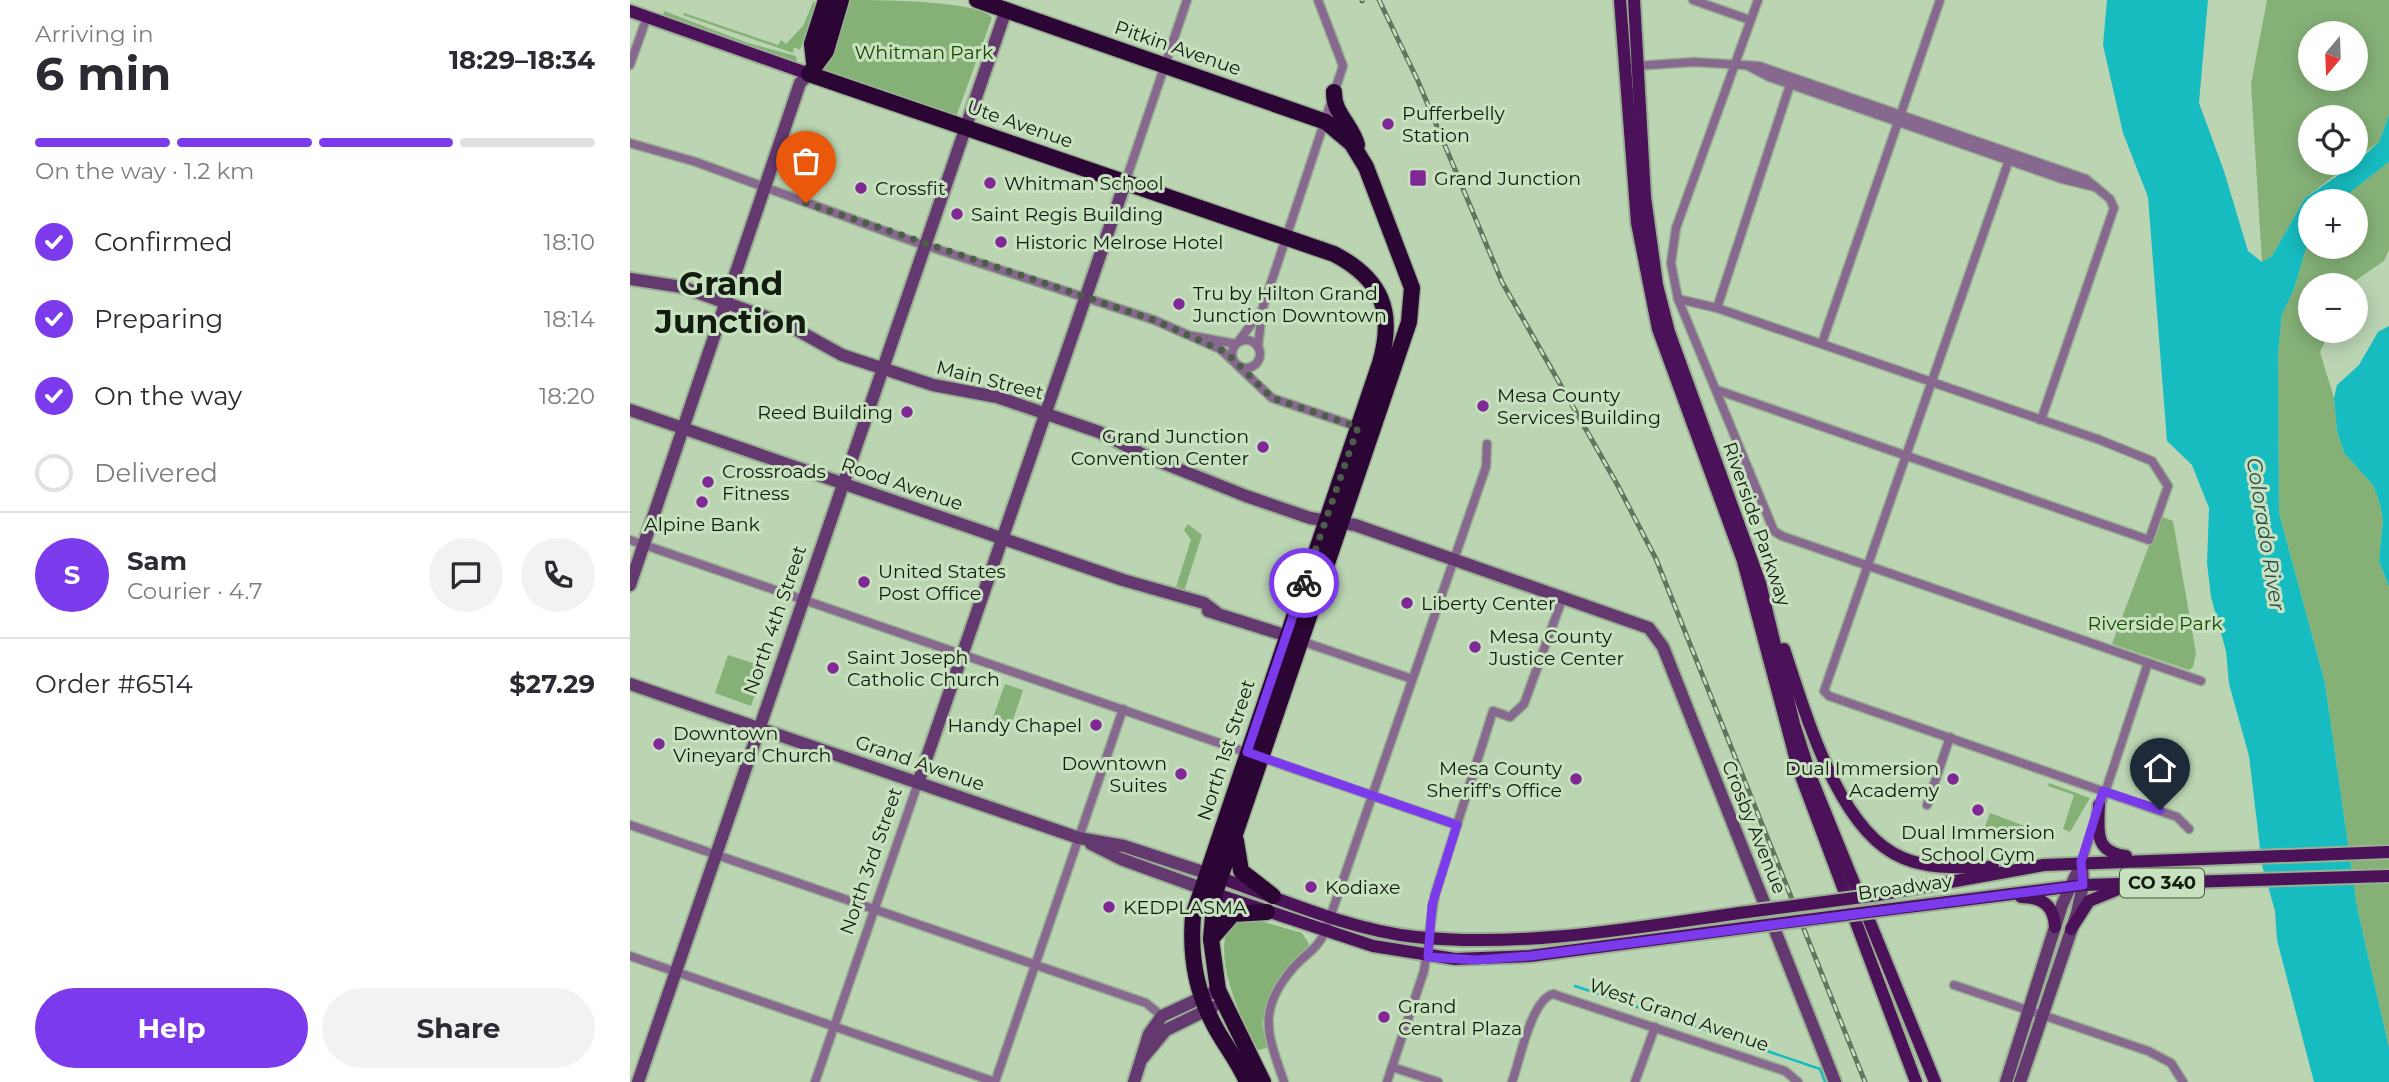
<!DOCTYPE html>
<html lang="en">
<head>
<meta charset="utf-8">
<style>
  body { margin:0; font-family:Montserrat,sans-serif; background:#f2f2f3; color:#2b2b33; height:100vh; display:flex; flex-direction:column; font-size:26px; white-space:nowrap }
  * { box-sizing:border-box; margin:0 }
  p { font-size:23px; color:#7c7c81 }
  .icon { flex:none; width:38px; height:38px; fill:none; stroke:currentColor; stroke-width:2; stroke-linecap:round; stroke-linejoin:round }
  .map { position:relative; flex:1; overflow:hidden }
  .panel { display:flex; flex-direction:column; background:#fff; width:630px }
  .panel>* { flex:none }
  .needle { width:46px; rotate:199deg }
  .buttons { position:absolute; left:1668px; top:21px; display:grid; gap:14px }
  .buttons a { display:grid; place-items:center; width:70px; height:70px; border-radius:50%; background:#fff; box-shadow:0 4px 18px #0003; font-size:35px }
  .pin { position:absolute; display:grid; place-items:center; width:60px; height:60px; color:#fff; margin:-72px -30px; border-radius:50% 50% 50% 0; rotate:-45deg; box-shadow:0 0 7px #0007 }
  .pin .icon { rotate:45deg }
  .courier { position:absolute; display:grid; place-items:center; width:70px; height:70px; margin:-35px; border:5px solid #7c3aed; border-radius:50%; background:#fff; color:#222; box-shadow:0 2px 9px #0007 }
  .overview em { font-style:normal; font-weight:700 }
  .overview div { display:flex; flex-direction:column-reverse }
  .overview { display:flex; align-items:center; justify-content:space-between; height:119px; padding:0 35px }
  h1 { font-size:46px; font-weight:700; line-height:52px }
  .bar { display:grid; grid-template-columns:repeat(4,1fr); gap:10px 7px; align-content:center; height:84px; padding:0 35px }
  .bar i { height:9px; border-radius:5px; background:#e1e1e2 }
  .bar .on { background:#7c3aed }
  .bar p { grid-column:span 4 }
  .line { display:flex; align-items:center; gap:18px; padding:0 35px; border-top:2px solid #e1e1e2 }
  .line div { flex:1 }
  .round { display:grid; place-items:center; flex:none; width:74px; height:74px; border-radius:37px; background:#f2f2f3 }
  ol { padding:0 35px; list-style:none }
  li { display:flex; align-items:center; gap:21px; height:77px }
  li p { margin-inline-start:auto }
  li .icon { padding:7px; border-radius:50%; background:#7c3aed; color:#fff; stroke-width:4 }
  li:last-child { color:#7c7c81 }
  li i { width:38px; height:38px; border:4px solid #e1e1e2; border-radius:50% }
  .cta { display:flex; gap:14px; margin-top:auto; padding:14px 35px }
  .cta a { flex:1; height:80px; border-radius:42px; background:#7c3aed; color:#fff; font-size:28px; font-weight:700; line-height:80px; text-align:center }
  .cta a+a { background:#f2f2f3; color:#2b2b33 }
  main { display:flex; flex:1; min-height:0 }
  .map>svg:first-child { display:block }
  .green { fill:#85b177; fill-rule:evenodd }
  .water { fill:#17bcc1 }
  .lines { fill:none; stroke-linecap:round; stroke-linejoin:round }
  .stream { stroke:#17bcc1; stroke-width:2.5 }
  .street-casing { stroke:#99b092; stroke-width:11 }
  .secondary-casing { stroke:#99b092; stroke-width:16 }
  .primary-casing { stroke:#99b092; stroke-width:16 }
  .highway-casing { stroke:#99b092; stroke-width:19 }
  .street { stroke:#87698f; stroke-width:8 }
  .secondary { stroke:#643970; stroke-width:12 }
  .primary { stroke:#4b1159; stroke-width:12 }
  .highway { stroke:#2b0634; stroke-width:16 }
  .rail-casing { stroke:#64755f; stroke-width:5 }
  .rail { stroke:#c8e2c0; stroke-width:2.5; stroke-dasharray:8; stroke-linecap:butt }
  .primary-bridge-casing { stroke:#99b092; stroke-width:16; stroke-linecap:butt }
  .primary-bridge { stroke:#4b1159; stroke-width:12 }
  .done { stroke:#4e5d49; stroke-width:7; stroke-dasharray:0 12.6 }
  .route { stroke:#7c3aed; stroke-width:9 }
  .poi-dot { fill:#7f2896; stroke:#c8e2c0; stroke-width:2.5 }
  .labels { text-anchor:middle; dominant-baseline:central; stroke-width:6; stroke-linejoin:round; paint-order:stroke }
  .shield { fill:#c8e2c0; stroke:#495745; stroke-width:2 }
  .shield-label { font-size:18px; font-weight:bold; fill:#131c10 }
  .street-label { font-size:19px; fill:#131c10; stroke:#c8e2c0 }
  .park-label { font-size:19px; fill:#1a4903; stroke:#c8e2c0 }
  .poi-label { font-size:19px; fill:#131c10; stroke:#c8e2c0; text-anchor:start }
  .water-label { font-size:21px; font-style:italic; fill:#2c4a4b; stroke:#c8e2c0 }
  .town-label { font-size:33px; font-weight:bold; fill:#131c10; stroke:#c8e2c0 }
</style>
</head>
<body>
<main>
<section class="panel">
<div class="overview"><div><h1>6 min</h1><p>Arriving in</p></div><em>18:29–18:34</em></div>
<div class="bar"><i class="on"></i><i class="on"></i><i class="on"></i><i></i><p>On the way · 1.2 km</p></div>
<ol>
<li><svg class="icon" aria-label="check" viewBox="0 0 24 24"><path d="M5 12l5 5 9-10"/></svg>Confirmed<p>18:10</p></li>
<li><svg class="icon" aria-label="check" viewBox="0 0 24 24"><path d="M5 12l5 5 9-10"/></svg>Preparing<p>18:14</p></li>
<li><svg class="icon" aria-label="check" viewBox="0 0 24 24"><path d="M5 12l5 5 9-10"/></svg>On the way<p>18:20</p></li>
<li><i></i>Delivered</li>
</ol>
<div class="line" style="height:126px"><b class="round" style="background:#7c3aed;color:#fff">S</b><div><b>Sam</b><p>Courier · 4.7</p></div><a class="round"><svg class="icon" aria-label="chat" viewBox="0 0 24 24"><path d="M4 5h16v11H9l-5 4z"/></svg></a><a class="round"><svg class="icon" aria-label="phone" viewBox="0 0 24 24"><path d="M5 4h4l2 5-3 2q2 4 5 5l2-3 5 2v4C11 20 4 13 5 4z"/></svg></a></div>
<div class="line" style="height:91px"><div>Order #6514</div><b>$27.29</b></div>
<div class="cta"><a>Help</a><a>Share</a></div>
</section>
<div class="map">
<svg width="1759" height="1082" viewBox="0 0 1759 1082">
  <rect width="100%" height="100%" fill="#bbd5b3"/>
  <g class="green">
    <polygon points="184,0 185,6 170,50 164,47 163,53 53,15 54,13 148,45 151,40 156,44 173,26"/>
    <path d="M216,0C245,0 349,0 362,18L326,117L196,73L193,67Z"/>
    <path d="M1637,0H1759V115L1749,142L1726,159V117H1680V163H1721L1675,198L1642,256L1632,263L1621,84ZM1680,33H1726V79H1680Z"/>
    <polygon points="34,11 118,43 166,56 167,62 33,16"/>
    <polygon points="1759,162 1759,250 1754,261 1719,285 1680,285 1680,331 1700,331 1690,352 1704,398 1707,431 1714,453 1743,485 1749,501 1753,519 1749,561 1759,587 1759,1048 1727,907 1695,683 1649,513 1648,354 1652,314 1664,289 1680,235 1680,247 1726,247 1726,201 1709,201"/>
    <polygon points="1530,516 1543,521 1566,653 1563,667 1559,670 1482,644"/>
    <polygon points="558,524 572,535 554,591 546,587 561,540 554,530"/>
    <polygon points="98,655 135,667 121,706 85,693"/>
    <polygon points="375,684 393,690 379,732 360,726"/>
    <polygon points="1419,783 1460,798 1440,832 1433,829 1444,795 1418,786"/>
    <polygon points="1360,813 1405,830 1403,835 1370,835 1354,829"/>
    <path d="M617,917L672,933L679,944L677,949L651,975L641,993L632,1023L637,1048L628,1050C612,1020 580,956 601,923Z"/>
  </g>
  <g class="water">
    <polygon points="1477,0 1578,0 1569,103 1594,171 1618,251 1632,262 1642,256 1675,198 1726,163 1749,142 1759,115 1759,162 1709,201 1680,201 1680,235 1664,289 1652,314 1648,354 1649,513 1695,683 1727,907 1759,1048 1759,1082 1684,1082 1647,940 1645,911 1632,865 1619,756 1599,684 1596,651 1581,597 1577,563 1579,508 1562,465 1537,441 1518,197 1493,133 1473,45"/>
    <polygon points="1759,326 1759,587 1749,561 1753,519 1749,501 1743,485 1714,453 1707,431 1704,398 1707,385 1729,365 1748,332"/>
  </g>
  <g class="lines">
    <g class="stream">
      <polyline points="945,986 1079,1031"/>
      <polyline points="1087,1034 1190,1069 1195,1082"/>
    </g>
    <g class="street-casing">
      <g id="street">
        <polyline points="1063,0 1120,20"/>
        <polyline points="1128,0 1046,228 1041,263 1048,299 1144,531 1152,536 1571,681"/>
        <polyline points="0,65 17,17"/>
        <polyline points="1005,66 1064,62 1129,66 1456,179 1480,199 1484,208 1411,420"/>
        <polyline points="1118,66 1139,77 1432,179 1465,187"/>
        <polyline points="0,143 66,162 282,241 524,320 590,349 603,361"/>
        <polyline points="1379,160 1194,691 1199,696 1547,817 1559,829"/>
        <polyline points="495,183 557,0"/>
        <polyline points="1048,299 1087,308 1470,440 1522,461 1538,486 1519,540 1087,390"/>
        <polyline points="1087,308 1160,85"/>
        <polyline points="563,336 606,344"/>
        <circle cx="616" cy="354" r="14"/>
        <polyline points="608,342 629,314"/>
        <polyline points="1192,343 1310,0"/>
        <polyline points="628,347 632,310 713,66 688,0"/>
        <polyline points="608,366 642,398 728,427"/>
        <polyline points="0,540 827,825"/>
        <polyline points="671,641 782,679"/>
        <polyline points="1297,805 1320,737"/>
        <polyline points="0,825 516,1003 532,1016"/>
        <polyline points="1452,862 1518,663"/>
        <polyline points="0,956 365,1082"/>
        <polyline points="1324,985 1518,1051 1541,1063 1553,1082"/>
        <polyline points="762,1067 808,1082"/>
        <polyline points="185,1082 288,783"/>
        <polyline points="365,1082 493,709"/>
        <path d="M654,1082C638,1035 626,1011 663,968C675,954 687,950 695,932L856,467L857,444"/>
        <polyline points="757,1082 794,971 805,894 863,711 880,717 894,704 933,597"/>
        <path d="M882,1082C890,1060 901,1000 923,994L1155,1071L1168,1082"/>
        <polyline points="1005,1082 1025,1027"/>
      </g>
    </g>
    <g class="secondary-casing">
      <g id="secondary">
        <polyline points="0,279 52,287 158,325 212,355 303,385 367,397 469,432 518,457 616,496 680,518 725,525 1019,628 1033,647 1205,1082"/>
        <polyline points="0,410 493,580 574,603 586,612"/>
        <polyline points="0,585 170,83 179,74"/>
        <polyline points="578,611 664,638"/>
        <polyline points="0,684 449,838 494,846 576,873"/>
        <polyline points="288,783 495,183"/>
        <polyline points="461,844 491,859 571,888"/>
        <polyline points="512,1059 536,1030 583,1007"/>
        <polyline points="8,1082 376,10"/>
        <polyline points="504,1082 519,1034 532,1016 588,990"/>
        <polyline points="1376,1082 1432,905 1452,862"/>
        <polyline points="1390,1082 1447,913 1453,885 1452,862"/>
      </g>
    </g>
    <g class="primary-casing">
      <g id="primary">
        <polyline points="990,0 1007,223 1028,329 1113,561 1168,768 1286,1082"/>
        <polyline points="1004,0 1015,197 1027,285 1039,332 1130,583 1164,724 1182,780 1305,1082"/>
        <polyline points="0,11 179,74"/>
        <path d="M1154,649C1175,711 1208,832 1273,858C1301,870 1333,867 1363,867"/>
        <path d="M1469,805C1468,831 1464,852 1496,856"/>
        <path d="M582,875C646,897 718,930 786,937C892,948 1004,928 1109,913"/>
        <polyline points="577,891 743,946 825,959 900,956 1113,928"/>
        <polyline points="1248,895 1414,865 1759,852"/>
        <path d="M1391,897C1412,897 1424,905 1425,927"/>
        <polyline points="1254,910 1453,885 1759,876"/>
        <polyline points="1441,929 1459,901 1486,890"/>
      </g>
    </g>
    <g class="highway-casing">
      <g id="highway">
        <path d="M211,0L196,51L179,74L704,254C752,279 765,312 750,363L563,916C560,952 565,988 582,1021C592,1042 608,1060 617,1082"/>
        <polyline points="347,0 696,122 722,144 736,167 782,288 779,322 585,893 581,939 588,990 633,1082"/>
        <polyline points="184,62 182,44 196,0"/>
        <path d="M704,92C703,113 722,125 727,145"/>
        <polyline points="606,841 611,871 643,896"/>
        <polyline points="581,939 603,914 637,912"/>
      </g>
    </g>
    <use href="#street" class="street"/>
    <use href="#secondary" class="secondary"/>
    <use href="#primary" class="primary"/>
    <use href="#highway" class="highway"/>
    <g class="rail-casing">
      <g id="rail">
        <polyline points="732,0 732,1"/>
        <polyline points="749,0 788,81 872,282 987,484 1026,559 1235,1082"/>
      </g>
    </g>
    <use href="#rail" class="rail"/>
    <g class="primary-bridge-casing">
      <g id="primary-bridge">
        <polyline points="1109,913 1248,895"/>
        <polyline points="1113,928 1254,910"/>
      </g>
    </g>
    <use href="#primary-bridge" class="primary-bridge"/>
  </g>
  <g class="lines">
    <polyline class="done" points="176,203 524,320 596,352 642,398 728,427 674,583"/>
    <polyline class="route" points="674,583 617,752 827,825 802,905 798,957 847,960 900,956 1453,885 1451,862 1473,791 1530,810"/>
  </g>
  <g class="poi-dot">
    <circle cx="758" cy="124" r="7"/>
    <rect x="779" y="169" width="18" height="18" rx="3.5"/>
    <circle cx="360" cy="183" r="7"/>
    <circle cx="231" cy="188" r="7"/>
    <circle cx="327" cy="214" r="7"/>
    <circle cx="371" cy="242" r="7"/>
    <circle cx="549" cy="304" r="7"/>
    <circle cx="853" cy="406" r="7"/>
    <circle cx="277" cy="412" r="7"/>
    <circle cx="633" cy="447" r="7"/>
    <circle cx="78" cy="482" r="7"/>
    <circle cx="72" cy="502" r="7"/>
    <circle cx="234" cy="582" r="7"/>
    <circle cx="777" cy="603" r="7"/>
    <circle cx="845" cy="647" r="7"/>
    <circle cx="203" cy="668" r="7"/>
    <circle cx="466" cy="725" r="7"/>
    <circle cx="29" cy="744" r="7"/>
    <circle cx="551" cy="774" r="7"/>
    <circle cx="946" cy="779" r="7"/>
    <circle cx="1323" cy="779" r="7"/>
    <circle cx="1348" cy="810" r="7"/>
    <circle cx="681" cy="887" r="7"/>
    <circle cx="479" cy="907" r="7"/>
    <circle cx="754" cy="1017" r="7"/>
  </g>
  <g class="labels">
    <rect class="shield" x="1490" y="868.5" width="84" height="29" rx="5"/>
    <g class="shield-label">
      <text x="1532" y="883">CO 340</text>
    </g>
    <g class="street-label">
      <text transform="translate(548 48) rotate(19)">Pitkin Avenue</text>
      <text transform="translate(390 124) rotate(19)">Ute Avenue</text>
      <text transform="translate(360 380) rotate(14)">Main Street</text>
      <text transform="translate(272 484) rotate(19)">Rood Avenue</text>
      <text transform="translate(1127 524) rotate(71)">Riverside Parkway</text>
      <text transform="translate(145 620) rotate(-71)">North 4th Street</text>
      <text transform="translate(596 750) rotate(-72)">North 1st Street</text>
      <text transform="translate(290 763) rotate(19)">Grand Avenue</text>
      <text transform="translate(1124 827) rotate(68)">Crosby Avenue</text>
      <text transform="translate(241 861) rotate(-71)">North 3rd Street</text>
      <text transform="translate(1275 887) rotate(-8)">Broadway</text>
      <text transform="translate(1049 1015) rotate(19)">West Grand Avenue</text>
    </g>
    <g class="park-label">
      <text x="294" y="52">Whitman Park</text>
      <text x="1525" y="623">Riverside Park</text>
    </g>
    <g class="poi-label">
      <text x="772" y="113">Pufferbelly<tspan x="772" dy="22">Station</tspan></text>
      <text x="804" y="178">Grand Junction</text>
      <text x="374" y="183">Whitman School</text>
      <text x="245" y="188">Crossfit</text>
      <text x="341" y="214">Saint Regis Building</text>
      <text x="385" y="242">Historic Melrose Hotel</text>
      <text x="563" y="293">Tru by Hilton Grand<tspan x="563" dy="22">Junction Downtown</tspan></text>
      <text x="867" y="395">Mesa County<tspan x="867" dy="22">Services Building</tspan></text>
      <text x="263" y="412" text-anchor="end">Reed Building</text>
      <text x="619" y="436" text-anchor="end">Grand Junction<tspan x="619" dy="22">Convention Center</tspan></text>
      <text x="92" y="471">Crossroads<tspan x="92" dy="22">Fitness</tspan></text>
      <text x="72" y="524" text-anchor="middle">Alpine Bank</text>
      <text x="248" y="571">United States<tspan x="248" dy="22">Post Office</tspan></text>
      <text x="791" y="603">Liberty Center</text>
      <text x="859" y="636">Mesa County<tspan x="859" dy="22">Justice Center</tspan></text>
      <text x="217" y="657">Saint Joseph<tspan x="217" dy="22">Catholic Church</tspan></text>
      <text x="452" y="725" text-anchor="end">Handy Chapel</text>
      <text x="43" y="733">Downtown<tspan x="43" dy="22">Vineyard Church</tspan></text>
      <text x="537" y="763" text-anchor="end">Downtown<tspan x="537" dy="22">Suites</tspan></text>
      <text x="932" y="768" text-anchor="end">Mesa County<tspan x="932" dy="22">Sheriff's Office</tspan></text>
      <text x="1309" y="768" text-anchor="end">Dual Immersion<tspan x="1309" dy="22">Academy</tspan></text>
      <text x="1348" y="832" text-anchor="middle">Dual Immersion<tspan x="1348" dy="22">School Gym</tspan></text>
      <text x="695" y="887">Kodiaxe</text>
      <text x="493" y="907">KEDPLASMA</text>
      <text x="768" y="1006">Grand<tspan x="768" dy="22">Central Plaza</tspan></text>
    </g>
    <g class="water-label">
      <text transform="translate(1636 534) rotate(81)">Colorado River</text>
    </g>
    <g class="town-label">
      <text x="101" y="283">Grand<tspan x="101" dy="38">Junction</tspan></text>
    </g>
  </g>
</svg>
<div class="buttons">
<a><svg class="needle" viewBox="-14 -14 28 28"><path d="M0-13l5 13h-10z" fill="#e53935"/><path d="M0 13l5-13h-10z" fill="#7c7c81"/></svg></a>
<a><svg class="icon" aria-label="locate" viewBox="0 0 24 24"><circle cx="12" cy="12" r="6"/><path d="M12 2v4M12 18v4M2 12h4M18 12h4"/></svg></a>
<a>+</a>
<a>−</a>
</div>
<div class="pin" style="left:176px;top:203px;background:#ea580c"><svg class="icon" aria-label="bag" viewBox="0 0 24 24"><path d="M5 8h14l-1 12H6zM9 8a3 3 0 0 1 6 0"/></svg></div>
<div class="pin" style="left:1530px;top:810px;background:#1f2937"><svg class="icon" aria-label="home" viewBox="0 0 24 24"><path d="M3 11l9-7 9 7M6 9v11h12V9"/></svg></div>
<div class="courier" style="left:674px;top:583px"><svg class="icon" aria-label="bike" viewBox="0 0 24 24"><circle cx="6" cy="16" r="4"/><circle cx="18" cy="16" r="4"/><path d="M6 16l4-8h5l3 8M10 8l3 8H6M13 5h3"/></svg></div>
</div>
</main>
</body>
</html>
